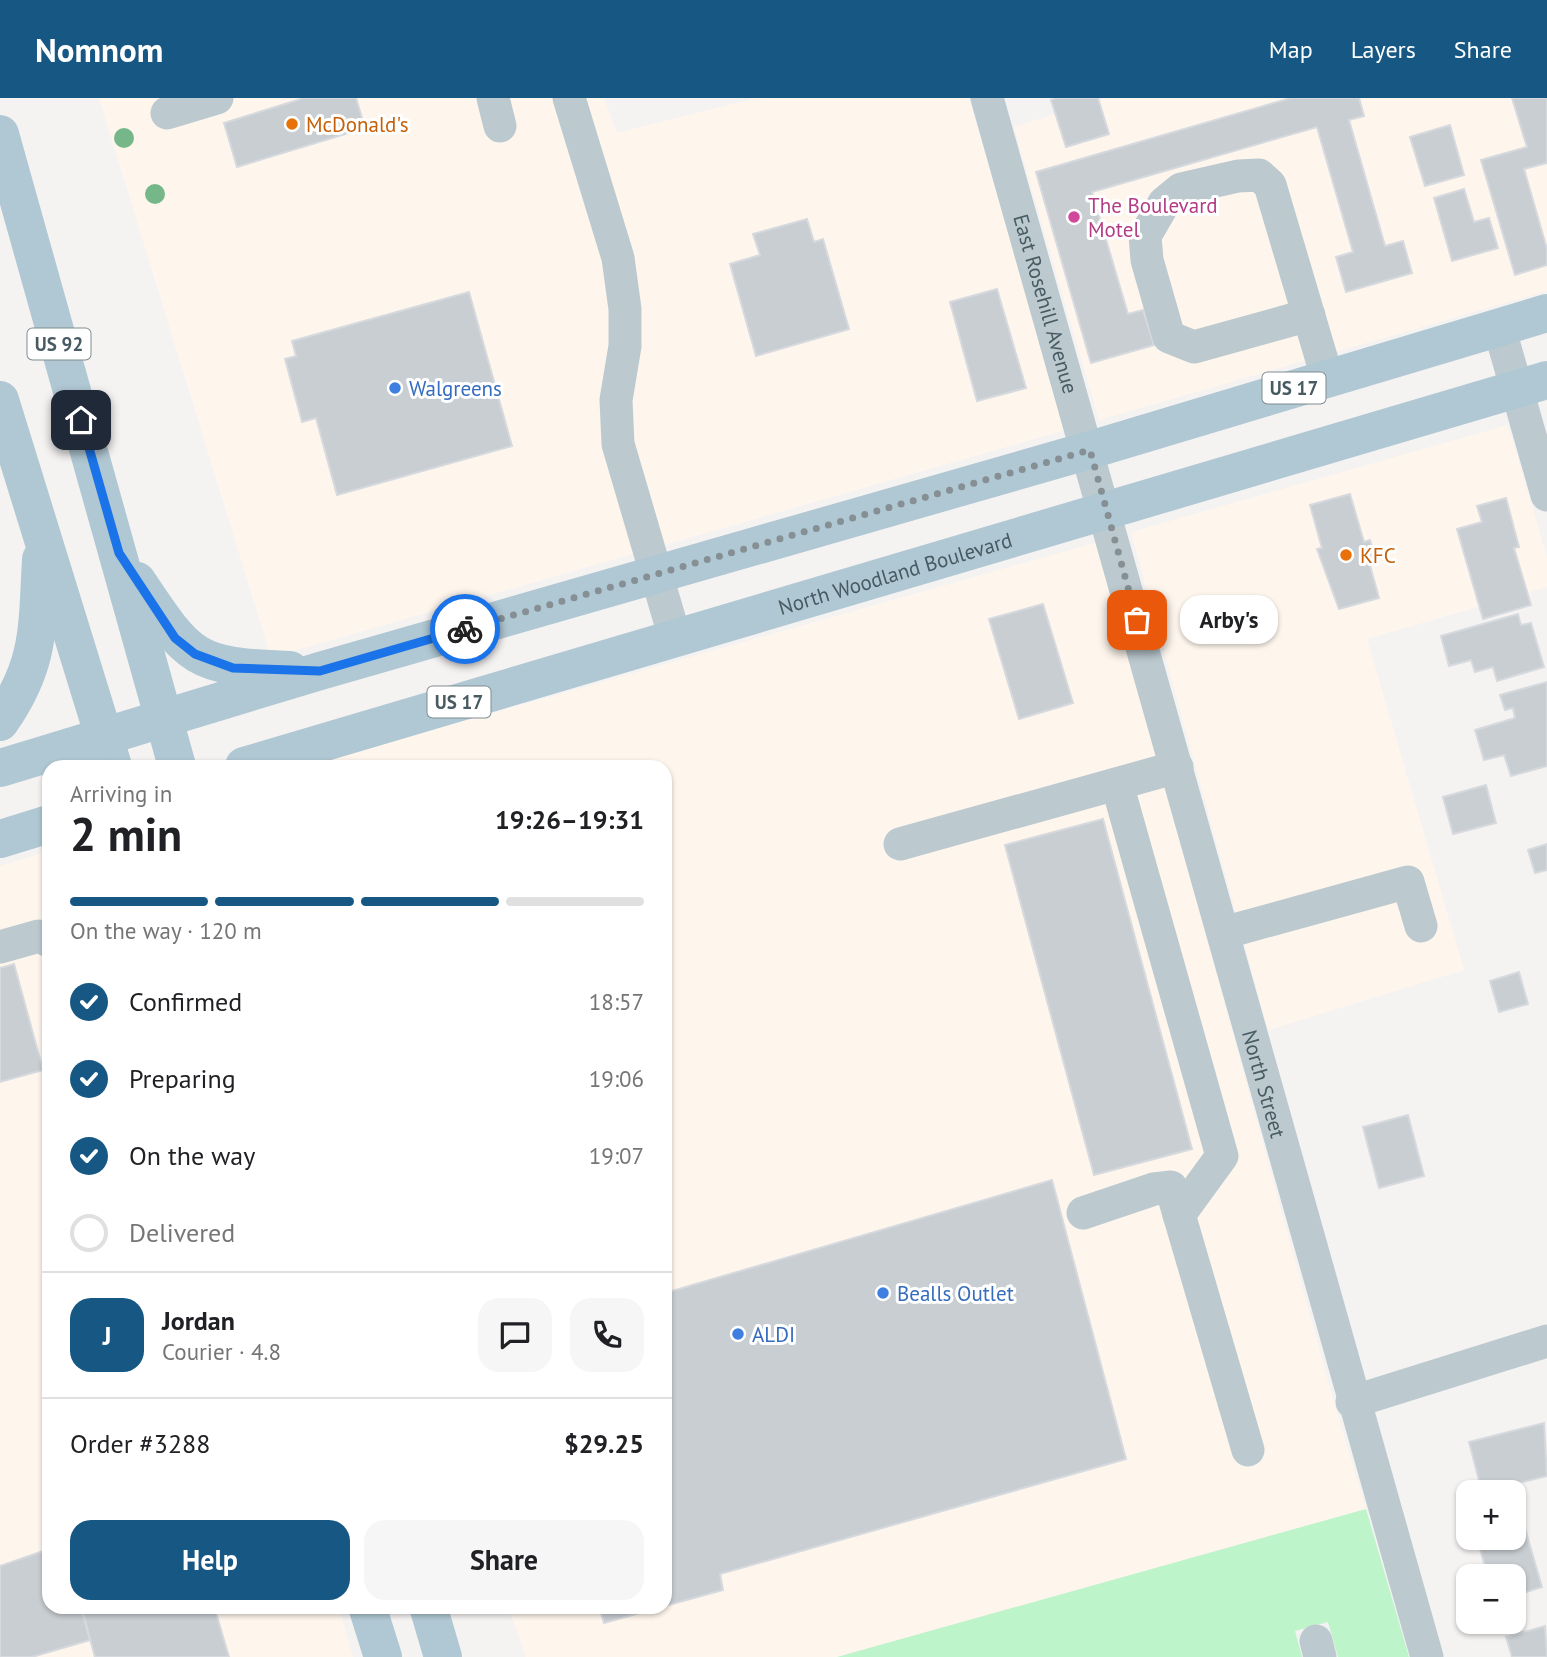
<!DOCTYPE html>
<html lang="en">
<head>
<meta charset="utf-8">
<style>
  body { margin:0; font-family:"PT Sans",sans-serif; background:#f6f6f6; color:#202124; height:100vh; display:flex; flex-direction:column; font-size:26px; white-space:nowrap }
  * { box-sizing:border-box; margin:0 }
  p { font-size:23px; color:#757577 }
  .icon { flex:none; width:38px; height:38px; fill:none; stroke:currentColor; stroke-width:2; stroke-linecap:round; stroke-linejoin:round }
  .map { position:relative; flex:1; overflow:hidden }
  .drawer { position:absolute; left:42px; top:662px; width:630px; height:854px; display:flex; flex-direction:column; background:#fff; border-radius:21px; box-shadow:0 2px 5px #0004 }
  .drawer>* { flex:none }
  .buttons { position:absolute; left:1456px; top:1382px; display:grid; gap:14px }
  .buttons a { display:grid; place-items:center; width:70px; height:70px; border-radius:14px; background:#fff; box-shadow:0 2px 5px #0004; font-size:35px }
  .pin { position:absolute; display:grid; place-items:center; width:60px; height:60px; color:#fff; margin:-30px; border-radius:14px; box-shadow:0 4px 10px #0006 }
  .courier { position:absolute; display:grid; place-items:center; width:70px; height:70px; margin:-35px; border:5px solid #1a73e8; border-radius:50%; background:#fff; color:#222; box-shadow:0 2px 9px #0007 }
  .bubble { position:absolute; height:49px; border-radius:21px; background:#fff; box-shadow:0 2px 5px #0004; font-size:23px; font-weight:800; line-height:49px; text-align:center }
  .overview em { font-style:normal; font-weight:800 }
  .overview div { display:flex; flex-direction:column-reverse }
  .overview { display:flex; align-items:center; justify-content:space-between; height:119px; padding:0 28px }
  h1 { font-size:46px; font-weight:800; line-height:52px }
  .bar { display:grid; grid-template-columns:repeat(4,1fr); gap:10px 7px; align-content:center; height:84px; padding:0 28px }
  .bar i { height:9px; border-radius:5px; background:#e0e0e0 }
  .bar .selected { background:#165883 }
  .bar p { grid-column:span 4 }
  .line { display:flex; align-items:center; gap:18px; padding:0 28px; border-top:2px solid #e0e0e0 }
  .line div { flex:1 }
  .round { display:grid; place-items:center; flex:none; width:74px; height:74px; border-radius:21px; background:#f6f6f6 }
  ol { padding:0 28px; list-style:none }
  li { display:flex; align-items:center; gap:21px; height:77px }
  li p { margin-inline-start:auto }
  li .icon { padding:7px; border-radius:50%; background:#165883; color:#fff; stroke-width:4 }
  li:last-child { color:#757577 }
  li i { width:38px; height:38px; border:4px solid #e0e0e0; border-radius:50% }
  .action { display:flex; gap:14px; margin-top:auto; padding:14px 28px }
  .action a { flex:1; height:80px; border-radius:21px; background:#165883; color:#fff; font-size:28px; font-weight:800; line-height:80px; text-align:center }
  .action a+a { background:#f6f6f6; color:#202124 }
  header { display:flex; align-items:center; gap:42px; box-sizing:border-box; height:98px; padding:0 35px; background:#165883; color:#fff }
  header strong { font-size:33px }
  nav { display:flex; gap:38px; margin-inline-start:auto; font-size:24px }
  .map>svg:first-child { display:block }
  .commercial { fill:#fef6ed }
  .green { fill:#bef4ca }
  .building { fill:#c9ced2; stroke:#d6dade; stroke-width:2 }
  .lines { fill:none; stroke-linecap:round; stroke-linejoin:round }
  .minor { stroke:#bccad0; stroke-width:33 }
  .major { stroke:#b0c8d3; stroke-width:38 }
  .tree { fill:#76b78a }
  .done { stroke:#858f94; stroke-width:7; stroke-dasharray:0 12.6 }
  .route { stroke:#1a73e8; stroke-width:9 }
  .food-dot { fill:#e8710a; stroke:#fff; stroke-width:2.5 }
  .hotel-dot { fill:#d1479c; stroke:#fff; stroke-width:2.5 }
  .shop-dot { fill:#3f7fe0; stroke:#fff; stroke-width:2.5 }
  .labels { text-anchor:middle; dominant-baseline:central; stroke-width:6; stroke-linejoin:round; paint-order:stroke }
  .shield { fill:#fff; stroke:#7f8c91; stroke-width:2 }
  .shield-label { font-size:19px; font-weight:bold; fill:#485a62 }
  .food-label { font-size:21px; fill:#c56008; stroke:#fff; text-anchor:start }
  .hotel-label { font-size:21px; fill:#b23c85; stroke:#fff; text-anchor:start }
  .street-label { font-size:21px; fill:#485a62; stroke:#fff }
  .shop-label { font-size:21px; fill:#366cbe; stroke:#fff; text-anchor:start }
</style>
</head>
<body>
<header>
<strong>Nomnom</strong>
<nav><a>Map</a><a>Layers</a><a>Share</a></nav>
</header>
<div class="map">
<svg width="1547" height="1559" viewBox="0 0 1547 1559">
  <rect width="100%" height="100%" fill="#f5f2f2"/>
  <g class="commercial">
    <polygon points="99,0 604,0 617,35 757,0 969,0 1066,332 283,556 270,556"/>
    <polygon points="1107,0 1547,0 1547,193 1099,322 1014,29"/>
    <polygon points="1508,327 1547,459 1547,489 1367,541 1464,872 1268,932 1131,434"/>
    <polygon points="1098,444 1331,1294 1366,1411 837,1559 526,1559 508,1509 665,1508 665,668 305,668"/>
    <polygon points="49,753 49,1508 339,1509 353,1559 0,1559 0,768"/>
  </g>
  <polygon class="green" points="1366,1411 1409,1559 1338,1559 1328,1524 1295,1533 1302,1559 837,1559"/>
  <g class="building">
    <polygon points="304,0 356,0 365,30 237,69 224,25"/>
    <polygon points="1057,0 1098,0 1109,36 1066,49 1051,2"/>
    <polygon points="1291,0 1359,0 1364,18 1349,22 1385,148 1403,143 1412,175 1346,194 1336,159 1353,154 1317,29 1092,94 1128,216 1143,212 1154,247 1091,265 1036,74"/>
    <polygon points="1512,0 1547,0 1547,65 1524,71 1547,151 1547,167 1515,177 1481,62 1527,49"/>
    <polygon points="1450,27 1464,77 1425,88 1410,39"/>
    <polygon points="1464,91 1474,124 1489,120 1498,150 1452,163 1434,100"/>
    <polygon points="807,121 814,144 823,141 849,231 756,258 730,166 760,157 753,136"/>
    <polygon points="997,191 1026,290 977,303 950,204"/>
    <polygon points="469,194 512,348 337,397 316,320 302,324 285,261 296,258 292,243"/>
    <polygon points="1350,396 1364,444 1370,442 1376,462 1369,464 1379,500 1339,511 1317,451 1322,450 1310,407"/>
    <polygon points="1506,400 1519,449 1514,450 1531,507 1483,521 1457,431 1482,424 1477,408"/>
    <polygon points="1043,506 1073,605 1019,621 989,521"/>
    <polygon points="1518,516 1521,527 1531,525 1544,569 1497,583 1493,569 1475,574 1471,562 1449,568 1441,538"/>
    <polygon points="1547,584 1547,668 1511,678 1504,657 1484,662 1475,632 1515,620 1513,610 1505,612 1500,597"/>
    <polygon points="1486,687 1496,725 1453,736 1443,699"/>
    <polygon points="1103,721 1192,1051 1094,1077 1005,747"/>
    <polygon points="1547,746 1547,772 1535,775 1528,752"/>
    <polygon points="14,866 43,972 0,984 0,870"/>
    <polygon points="1519,874 1528,906 1499,914 1490,883"/>
    <polygon points="1408,1017 1424,1078 1379,1090 1363,1029"/>
    <polygon points="1052,1082 1126,1361 720,1476 723,1492 665,1508 665,1195"/>
    <polygon points="1544,1325 1547,1378 1482,1394 1469,1344"/>
    <polygon points="1519,1410 1542,1489 1514,1498 1514,1479 1488,1479 1477,1440 1514,1440 1514,1411"/>
    <polygon points="49,1451 49,1508 81,1508 90,1542 32,1559 0,1559 0,1468"/>
    <polygon points="81,1508 214,1508 229,1559 95,1559"/>
    <polygon points="599,1508 664,1508 604,1525"/>
    <polygon points="1545,1528 1547,1559 1512,1559 1506,1539"/>
  </g>
  <g class="lines">
    <g class="minor">
      <polyline points="493,0 500,28"/>
      <polyline points="569,0 618,160 625,211 625,248 616,302 618,346 675,540"/>
      <path id="s1" d="M987,0C1138,519 1276,1041 1427,1559"/>
      <polyline points="167,15 217,0"/>
      <polyline points="1309,217 1194,249 1169,239 1147,162 1145,138 1164,105 1181,91 1238,78 1259,77 1270,87 1327,279"/>
      <polyline points="1499,229 1547,397"/>
      <polyline points="1117,686 1222,1058 1179,1117"/>
      <polyline points="900,746 1177,669"/>
      <polyline points="1223,835 1408,784 1421,828"/>
      <polyline points="0,849 39,838 49,843"/>
      <polyline points="1083,1115 1154,1091 1171,1089 1248,1352"/>
      <polyline points="1352,1304 1547,1243"/>
      <polyline points="1316,1543 1320,1559"/>
    </g>
    <g class="major">
      <polyline points="0,36 177,668"/>
      <polyline points="0,302 113,668"/>
      <path d="M137,483C189,561 194,569 290,572"/>
      <path d="M0,624C41,565 37,530 41,461"/>
      <path id="s2" d="M244,668L1547,282"/>
      <polyline points="0,670 320,573 1090,352 1547,215"/>
      <polyline points="0,741 49,726"/>
      <polyline points="367,1508 383,1559"/>
      <polyline points="428,1508 443,1559"/>
    </g>
  </g>
  <g class="tree">
    <circle cx="124" cy="40" r="10"/>
    <circle cx="155" cy="96" r="10"/>
  </g>
  <g class="lines">
    <polyline class="done" points="465,531 1090,352 1137,522"/>
    <polyline class="route" points="81,322 119,455 175,540 195,556 233,570 320,573 465,531"/>
  </g>
  <g class="food-dot">
    <circle cx="292" cy="26" r="7"/>
    <circle cx="1346" cy="457" r="7"/>
  </g>
  <circle class="hotel-dot" cx="1074" cy="119" r="7"/>
  <g class="shop-dot">
    <circle cx="395" cy="290" r="7"/>
    <circle cx="883" cy="1195" r="7"/>
    <circle cx="738" cy="1236" r="7"/>
  </g>
  <g class="labels">
    <g class="shield">
      <rect x="27.5" y="230.5" width="63" height="31" rx="5"/>
      <rect x="1262.5" y="274.5" width="63" height="31" rx="5"/>
      <rect x="427.5" y="588.5" width="63" height="31" rx="5"/>
    </g>
    <g class="shield-label">
      <text x="59" y="246">US 92</text>
      <text x="1294" y="290">US 17</text>
      <text x="459" y="604">US 17</text>
    </g>
    <g class="food-label">
      <text x="306" y="26">McDonald's</text>
      <text x="1360" y="457">KFC</text>
    </g>
    <g class="hotel-label">
      <text x="1088" y="107">The Boulevard<tspan x="1088" dy="24">Motel</tspan></text>
    </g>
    <g class="street-label">
      <text stroke="none"><textPath href="#s1" startOffset="214">East Rosehill Avenue</textPath></text>
      <text stroke="none"><textPath href="#s2" startOffset="679">North Woodland Boulevard</textPath></text>
      <text stroke="none"><textPath href="#s1" startOffset="1024">North Street</textPath></text>
    </g>
    <g class="shop-label">
      <text x="409" y="290">Walgreens</text>
      <text x="897" y="1195">Bealls Outlet</text>
      <text x="752" y="1236">ALDI</text>
    </g>
  </g>
</svg>
<div class="buttons">
<a>+</a>
<a>−</a>
</div>
<div class="pin" style="left:1137px;top:522px;background:#ea580c"><svg class="icon" aria-label="bag" viewBox="0 0 24 24"><path d="M5 8h14l-1 12H6zM9 8a3 3 0 0 1 6 0"/></svg></div>
<div class="pin" style="left:81px;top:322px;background:#1f2937"><svg class="icon" aria-label="home" viewBox="0 0 24 24"><path d="M3 11l9-7 9 7M6 9v11h12V9"/></svg></div>
<div class="courier" style="left:465px;top:531px"><svg class="icon" aria-label="bike" viewBox="0 0 24 24"><circle cx="6" cy="16" r="4"/><circle cx="18" cy="16" r="4"/><path d="M6 16l4-8h5l3 8M10 8l3 8H6M13 5h3"/></svg></div>
<div class="bubble" style="left:1180px;top:497px;width:98px">Arby's</div>
<section class="drawer">
<div class="overview"><div><h1>2 min</h1><p>Arriving in</p></div><em>19:26–19:31</em></div>
<div class="bar"><i class="selected"></i><i class="selected"></i><i class="selected"></i><i></i><p>On the way · 120 m</p></div>
<ol>
<li><svg class="icon" aria-label="check" viewBox="0 0 24 24"><path d="M5 12l5 5 9-10"/></svg>Confirmed<p>18:57</p></li>
<li><svg class="icon" aria-label="check" viewBox="0 0 24 24"><path d="M5 12l5 5 9-10"/></svg>Preparing<p>19:06</p></li>
<li><svg class="icon" aria-label="check" viewBox="0 0 24 24"><path d="M5 12l5 5 9-10"/></svg>On the way<p>19:07</p></li>
<li><i></i>Delivered</li>
</ol>
<div class="line" style="height:126px"><b class="round" style="background:#165883;color:#fff">J</b><div><b>Jordan</b><p>Courier · 4.8</p></div><a class="round"><svg class="icon" aria-label="chat" viewBox="0 0 24 24"><path d="M4 5h16v11H9l-5 4z"/></svg></a><a class="round"><svg class="icon" aria-label="phone" viewBox="0 0 24 24"><path d="M5 4h4l2 5-3 2q2 4 5 5l2-3 5 2v4C11 20 4 13 5 4z"/></svg></a></div>
<div class="line" style="height:91px"><div>Order #3288</div><b>$29.25</b></div>
<div class="action"><a>Help</a><a>Share</a></div>
</section>
</div>
</body>
</html>
